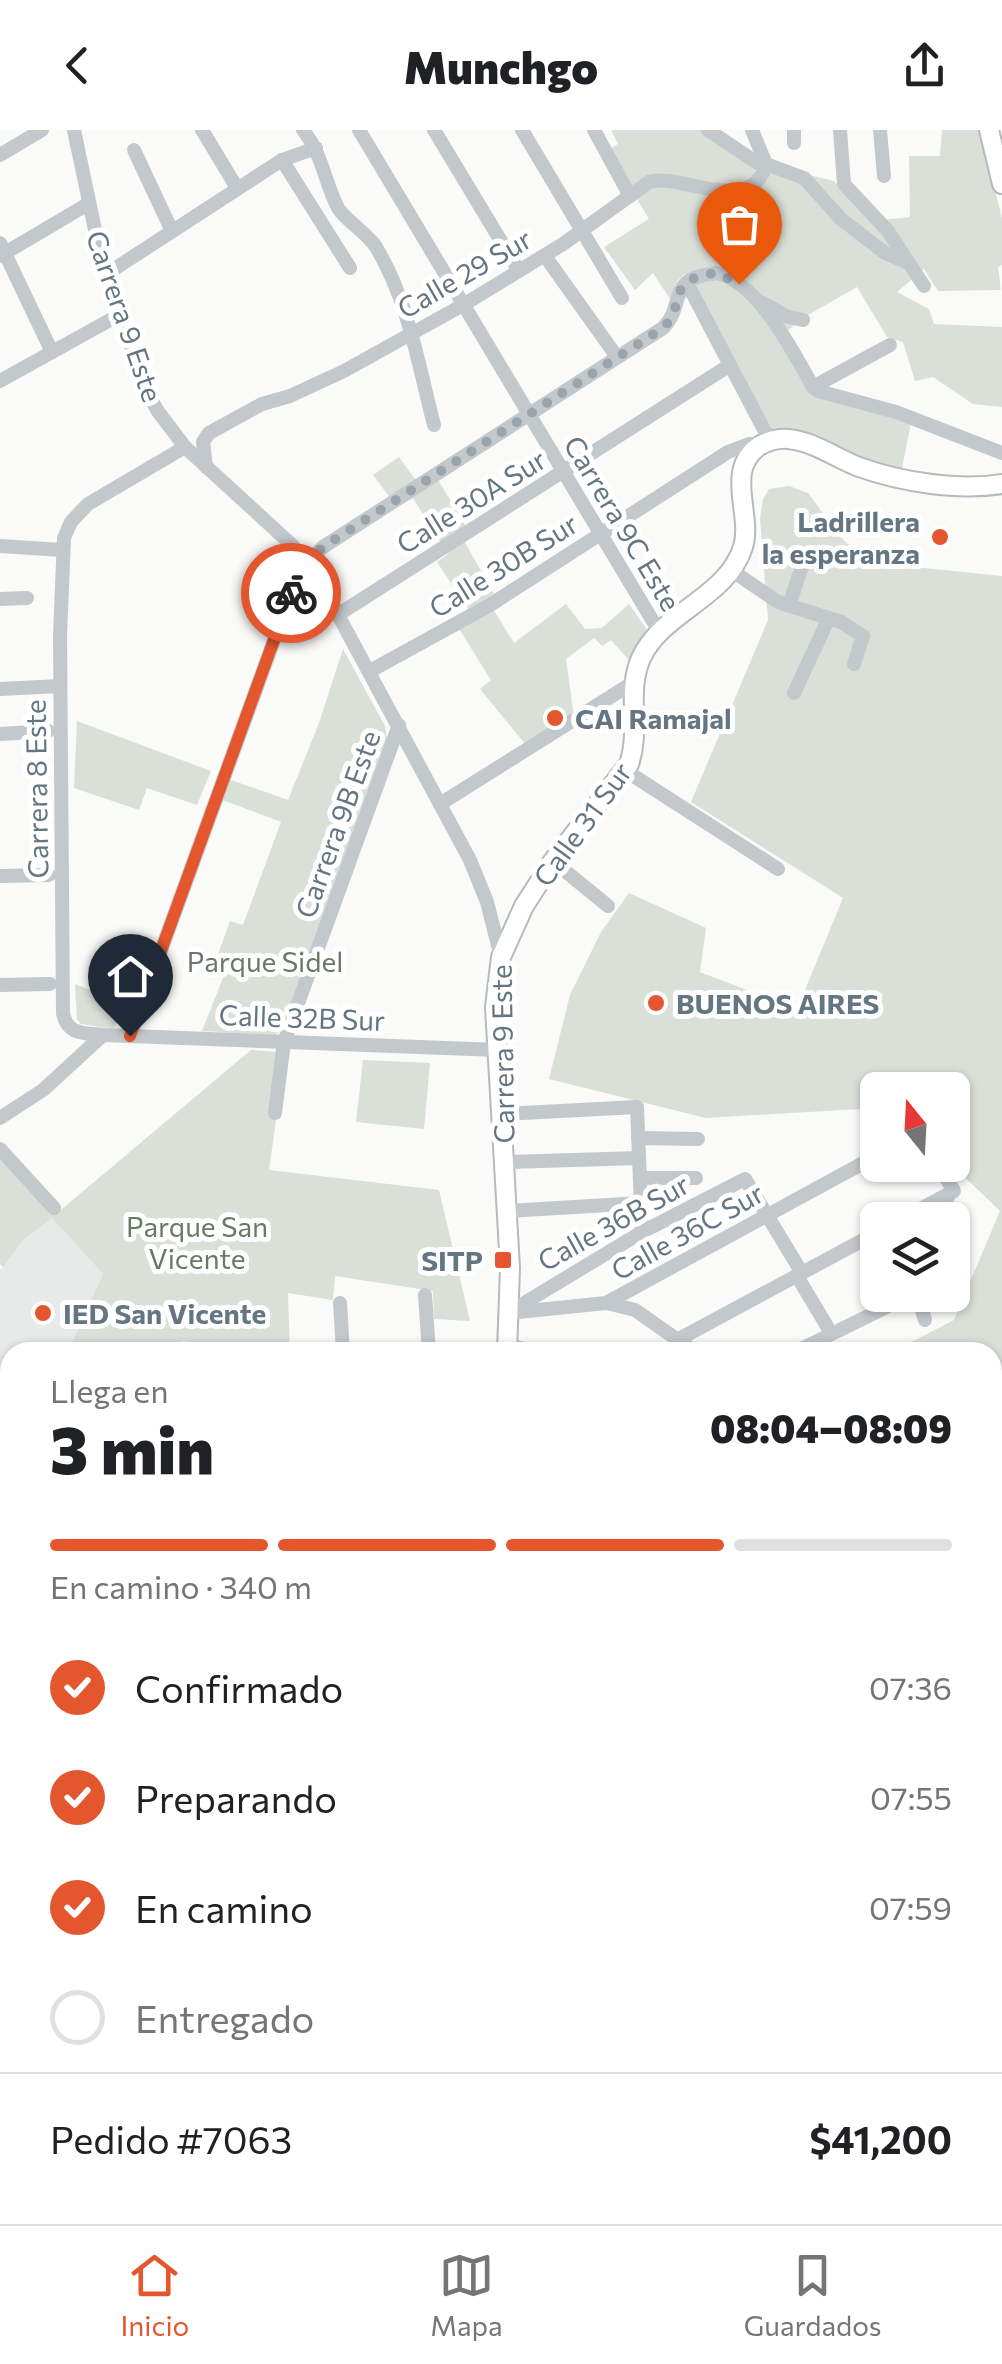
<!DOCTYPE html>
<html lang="es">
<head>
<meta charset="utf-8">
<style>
  body { margin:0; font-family:Commissioner,sans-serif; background:#f2f2f2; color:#202124; height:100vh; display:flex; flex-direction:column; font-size:38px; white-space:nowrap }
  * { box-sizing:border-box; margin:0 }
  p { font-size:32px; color:#757577 }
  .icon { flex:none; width:55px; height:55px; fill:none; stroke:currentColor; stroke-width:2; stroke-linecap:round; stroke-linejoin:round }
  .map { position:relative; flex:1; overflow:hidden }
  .panel { position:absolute; left:0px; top:1212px; width:1002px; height:882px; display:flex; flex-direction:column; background:#fff; border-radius:30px 30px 0 0; box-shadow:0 2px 8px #0004 }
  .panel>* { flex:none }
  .needle { width:65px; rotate:342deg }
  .buttons { position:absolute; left:860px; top:942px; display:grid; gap:20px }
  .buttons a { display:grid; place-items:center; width:110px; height:110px; border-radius:15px; background:#fff; box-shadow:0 2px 8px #0004; font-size:50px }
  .pin { position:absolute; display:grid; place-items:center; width:85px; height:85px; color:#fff; margin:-102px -42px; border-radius:50% 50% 50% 0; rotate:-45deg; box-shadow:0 0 10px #0007 }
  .pin .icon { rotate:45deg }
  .courier { position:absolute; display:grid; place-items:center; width:100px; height:100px; margin:-50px; border:8px solid #e4572e; border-radius:50%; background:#fff; color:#222; box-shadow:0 2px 12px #0007 }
  .overview em { font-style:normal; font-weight:800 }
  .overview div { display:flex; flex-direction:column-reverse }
  .overview { display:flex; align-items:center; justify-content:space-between; height:170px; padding:0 50px }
  h1 { font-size:65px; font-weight:800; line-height:75px }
  .bar { display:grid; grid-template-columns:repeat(4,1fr); gap:15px 10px; align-content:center; height:120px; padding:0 50px }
  .bar i { height:12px; border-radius:8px; background:#e0e0e0 }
  .bar .current { background:#e4572e }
  .bar p { grid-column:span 4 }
  .line { display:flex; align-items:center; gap:25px; padding:0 50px; border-top:2px solid #e0e0e0 }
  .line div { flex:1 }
  ol { padding:0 50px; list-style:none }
  li { display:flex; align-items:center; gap:30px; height:110px }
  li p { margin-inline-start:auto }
  li .icon { padding:10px; border-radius:50%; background:#e4572e; color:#fff; stroke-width:4 }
  li:last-child { color:#757577 }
  li i { width:55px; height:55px; border:5px solid #e0e0e0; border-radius:50% }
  header { display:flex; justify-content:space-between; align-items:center; height:130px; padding:0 50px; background:#fff; font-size:45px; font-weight:800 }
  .tabs { display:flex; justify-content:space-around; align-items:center; height:140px; border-top:2px solid #e0e0e0; background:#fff; font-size:28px; color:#757577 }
  .tabs a { display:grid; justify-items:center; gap:5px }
  .tabs .current { color:#e4572e }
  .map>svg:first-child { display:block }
  .built { fill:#e8e9e9 }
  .green { fill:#dadfd7 }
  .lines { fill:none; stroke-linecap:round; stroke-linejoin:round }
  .major-casing { stroke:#b5babe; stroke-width:22 }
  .minor { stroke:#c3c8cc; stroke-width:14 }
  .major { stroke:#fff; stroke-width:18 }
  .done { stroke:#99a4ac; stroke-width:10; stroke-dasharray:0 18 }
  .route { stroke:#e4572e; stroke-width:12 }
  .poi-dot { fill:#e4572e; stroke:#fff; stroke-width:4 }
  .labels { text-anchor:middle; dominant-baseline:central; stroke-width:10; stroke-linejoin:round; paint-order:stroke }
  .street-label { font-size:28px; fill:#657683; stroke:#fff }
  .poi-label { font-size:28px; font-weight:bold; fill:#657683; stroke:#fff; text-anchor:start }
  .park-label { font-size:28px; fill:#687a64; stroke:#fff }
</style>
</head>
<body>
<header><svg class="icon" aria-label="back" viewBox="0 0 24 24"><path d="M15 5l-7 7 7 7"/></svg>Munchgo<svg class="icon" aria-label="share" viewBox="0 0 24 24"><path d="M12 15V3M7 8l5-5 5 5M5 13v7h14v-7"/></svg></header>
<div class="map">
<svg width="1002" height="2094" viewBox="0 0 1002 2094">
  <rect width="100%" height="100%" fill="#fafaf8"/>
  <polygon class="built" points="52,1088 103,1144 68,1222 10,1222 10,1317 0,1311 0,1140 22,1111"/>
  <g class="green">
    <polygon points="611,0 715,0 758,33 834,51 871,91 910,87 909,26 940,26 942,0 980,0 1002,88 1002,135 998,137 1001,160 938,161 924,139 897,162 929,179 934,194 1002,197 1002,277 973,274 933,247 915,251 903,212 887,207 857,157 801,189 781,207 808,256 911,292 902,339 772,303 685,144 677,151 670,169 653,143 635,160 604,117 649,89 608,20 618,14"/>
    <polygon points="399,327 417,352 433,341 469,402 462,407 494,464 487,469 514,513 566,474 585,499 602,498 629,474 647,500 629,530 611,510 602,516 594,508 566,529 574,587 526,615 480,559 491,550 459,499 475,489 437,432 448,424 413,368 397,377 373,345"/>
    <polygon points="789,356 808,363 839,405 865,432 1002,446 1002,1429 992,1426 992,1222 892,1222 954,1190 1000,1081 952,1035 952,960 878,960 877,978 706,988 549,949 570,865 601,802 629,763 706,798 700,842 797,879 843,768 691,672 768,490 760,388 763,369 769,359"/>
    <polygon points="343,519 385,596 387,609 303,846 279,902 275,905 202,901 225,843 213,838 230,791 243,795 281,692 220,669 228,649 288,670 319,593"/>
    <polygon points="77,591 211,641 197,675 147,658 139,680 74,658"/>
    <polygon points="75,854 126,873 114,899 81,894 77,889"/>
    <polygon points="251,920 279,922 277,983 269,1040 439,1060 470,1191 434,1189 433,1161 335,1146 333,1170 288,1163 290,1222 249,1222 182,1211 177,1222 68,1222 103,1144 52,1088 22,1111 3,1137 0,1134 0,1025 56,1084"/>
    <polygon points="363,930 430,933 424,999 356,992"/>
    <polygon points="993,1562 1002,1563 1002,2094 933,2094 922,2085 992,2085"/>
    <polygon points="10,1958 10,2050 0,2057 0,1959"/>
    <polygon points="505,2085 594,2085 592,2094 528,2094"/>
  </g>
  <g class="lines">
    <g class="major-casing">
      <g id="major">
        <polyline points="989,0 1002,54"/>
        <path d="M507,1222L510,1138L495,877L501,827L524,776L553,731L629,634C641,600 626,562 641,528C663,481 727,468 743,417C753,384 724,341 759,316C768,311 778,308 788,309C813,311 836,328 859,337C901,352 958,361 1002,354"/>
        <polyline points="239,2085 241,2094"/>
        <polyline points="906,2085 917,2094"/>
      </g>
    </g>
    <g class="minor">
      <polyline points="74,0 102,133 145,257 157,280 185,317 293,416 316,444 470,730 487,772 501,827"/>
      <polyline points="202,0 237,58"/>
      <path d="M303,0C323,25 324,51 338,78C345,90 366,102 376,117C409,172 418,234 434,295"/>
      <polyline points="359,0 660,503"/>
      <polyline points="434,0 519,141"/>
      <polyline points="522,0 622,168"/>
      <polyline points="594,0 630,66"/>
      <polyline points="708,0 765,38"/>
      <polyline points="752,0 766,34"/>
      <polyline points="794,0 794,13"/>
      <polyline points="840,0 844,54 888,101 924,156"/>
      <polyline points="880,0 884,46"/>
      <polyline points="134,20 171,99"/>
      <polyline points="0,25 42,0"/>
      <polyline points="282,30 350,138"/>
      <polyline points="766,34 804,48 841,89 885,123 909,133"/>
      <polyline points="0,113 52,222"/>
      <polyline points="0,126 88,74"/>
      <polyline points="545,126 617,227"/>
      <polyline points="105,145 282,30 316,18"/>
      <polyline points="687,153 770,311"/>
      <polyline points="763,173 788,187 803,190"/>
      <polyline points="0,251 119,185"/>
      <polyline points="813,257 890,215"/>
      <path d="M185,317L88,374L71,392L64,408L60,505L63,883C67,905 84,903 103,905L498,920"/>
      <path d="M206,337L203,312L209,303L262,274L290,266L344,241L463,175L563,114L649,52C679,42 752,88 766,34"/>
      <polyline points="0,416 62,420"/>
      <polyline points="731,440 778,472 841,492 863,506 854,534"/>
      <polyline points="0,469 27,468"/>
      <polyline points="789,476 806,424"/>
      <polyline points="339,484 730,235"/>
      <polyline points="370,541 490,475 728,322 749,314 764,314"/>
      <polyline points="0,559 60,556"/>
      <polyline points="794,563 829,488"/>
      <polyline points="0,604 48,601"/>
      <polyline points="626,641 778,739"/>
      <polyline points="440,674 634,552"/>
      <polyline points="553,731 608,776"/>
      <polyline points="0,746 49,745"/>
      <polyline points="0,855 50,854"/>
      <path d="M130,906L300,439L323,417L663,198C687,174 664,148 717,143C758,152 794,223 813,257L818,261L896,282L1002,323"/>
      <polyline points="275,983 284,912 399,595"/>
      <polyline points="502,984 637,977 642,1102"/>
      <polyline points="0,988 43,960 103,905"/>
      <polyline points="638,1008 698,1009"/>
      <polyline points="0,1019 54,1078"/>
      <polyline points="504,1032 639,1028"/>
      <polyline points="640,1048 696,1048"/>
      <polyline points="507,1081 641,1073"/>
      <polyline points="900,1090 954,1061 938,1035"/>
      <polyline points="940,1090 949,1064"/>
      <polyline points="797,1146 831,1203"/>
      <polyline points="425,1165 429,1222"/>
      <polyline points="917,1165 925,1190"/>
      <polyline points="340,1173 343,1222"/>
      <polyline points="607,1173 635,1180 695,1222"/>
      <polyline points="511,1181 642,1102 745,1049 802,1143"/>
      <polyline points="508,1183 606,1173 878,1025"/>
      <polyline points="679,1209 878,1102"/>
      <polyline points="507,1215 539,1222"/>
      <polyline points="795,1222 911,1165"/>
      <polyline points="0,1322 10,1329"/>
      <polyline points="0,1439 10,1443"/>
      <polyline points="0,1496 10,1493"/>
      <polyline points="0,1683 3,1720 0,1776"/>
      <polyline points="0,1861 10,1861"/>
      <polyline points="0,1925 10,1924"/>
      <polyline points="0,2065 10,2058"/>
      <polyline points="273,2085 275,2094"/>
      <polyline points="496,2085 514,2094"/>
      <polyline points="737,2085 743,2094"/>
      <polyline points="28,2094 40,2085"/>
      <polyline points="102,2094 113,2085"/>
      <polyline points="172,2094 184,2085"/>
      <polyline points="776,2094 792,2085"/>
    </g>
    <use href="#major" class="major"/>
  </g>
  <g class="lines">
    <path class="done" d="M291,463L300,439L323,417L663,198C688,174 663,149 717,143L739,154"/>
    <polyline class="route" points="130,906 291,463"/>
  </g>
  <g class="poi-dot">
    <circle cx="940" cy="407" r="10"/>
    <circle cx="555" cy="588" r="10"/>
    <circle cx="656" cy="873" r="10"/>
    <rect x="493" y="1120" width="20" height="20" rx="5"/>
    <circle cx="43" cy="1183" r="10"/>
  </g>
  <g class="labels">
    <g class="street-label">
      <text transform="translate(464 143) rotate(-30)">Calle 29 Sur</text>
      <text transform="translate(125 186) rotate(71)">Carrera 9 Este</text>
      <text transform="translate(471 371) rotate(-32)">Calle 30A Sur</text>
      <text transform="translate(623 393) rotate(59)">Carrera 9C Este</text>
      <text transform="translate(503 435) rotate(-32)">Calle 30B Sur</text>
      <text transform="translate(36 659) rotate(-91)">Carrera 8 Este</text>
      <text transform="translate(337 694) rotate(-70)">Carrera 9B Este</text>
      <text transform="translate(582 694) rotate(-54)">Calle 31 Sur</text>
      <text transform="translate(302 887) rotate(2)">Calle 32B Sur</text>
      <text transform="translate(502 924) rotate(-91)">Carrera 9 Este</text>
      <text transform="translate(613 1092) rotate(-29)">Calle 36B Sur</text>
      <text transform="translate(687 1101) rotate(-29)">Calle 36C Sur</text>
    </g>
    <g class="poi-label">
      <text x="920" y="391" text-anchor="end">Ladrillera<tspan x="920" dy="32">la esperanza</tspan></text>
      <text x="575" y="588">CAI Ramajal</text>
      <text x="676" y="873">BUENOS AIRES</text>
      <text x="483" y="1130" text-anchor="end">SITP</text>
      <text x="63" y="1183">IED San Vicente</text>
    </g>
    <g class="park-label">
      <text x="265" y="831">Parque Sidel</text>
      <text x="197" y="1096">Parque San<tspan x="197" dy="32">Vicente</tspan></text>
    </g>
  </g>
</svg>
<div class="buttons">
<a><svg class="needle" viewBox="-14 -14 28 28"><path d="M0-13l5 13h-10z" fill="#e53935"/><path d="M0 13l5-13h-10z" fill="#757577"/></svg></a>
<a><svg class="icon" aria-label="layers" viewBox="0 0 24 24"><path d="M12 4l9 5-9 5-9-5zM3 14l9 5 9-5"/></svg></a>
</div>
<div class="pin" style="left:739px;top:154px;background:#ea580c"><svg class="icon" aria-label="bag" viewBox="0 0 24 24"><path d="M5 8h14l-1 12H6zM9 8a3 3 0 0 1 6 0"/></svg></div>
<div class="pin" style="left:130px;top:906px;background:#1f2937"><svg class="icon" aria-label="home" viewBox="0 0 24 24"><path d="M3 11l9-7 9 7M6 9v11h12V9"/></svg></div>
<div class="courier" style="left:291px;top:463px"><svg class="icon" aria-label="bike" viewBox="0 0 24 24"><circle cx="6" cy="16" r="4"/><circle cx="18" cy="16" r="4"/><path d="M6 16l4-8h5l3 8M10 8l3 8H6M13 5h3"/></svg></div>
<section class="panel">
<div class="overview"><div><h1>3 min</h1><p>Llega en</p></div><em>08:04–08:09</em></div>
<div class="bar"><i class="current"></i><i class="current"></i><i class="current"></i><i></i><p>En camino · 340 m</p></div>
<ol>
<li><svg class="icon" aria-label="check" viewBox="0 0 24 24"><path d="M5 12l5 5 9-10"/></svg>Confirmado<p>07:36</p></li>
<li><svg class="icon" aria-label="check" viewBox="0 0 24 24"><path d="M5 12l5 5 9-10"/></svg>Preparando<p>07:55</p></li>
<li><svg class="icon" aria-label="check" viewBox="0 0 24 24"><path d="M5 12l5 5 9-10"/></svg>En camino<p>07:59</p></li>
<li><i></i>Entregado</li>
</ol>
<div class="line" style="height:130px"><div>Pedido #7063</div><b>$41,200</b></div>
</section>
</div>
<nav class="tabs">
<a class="current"><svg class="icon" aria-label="home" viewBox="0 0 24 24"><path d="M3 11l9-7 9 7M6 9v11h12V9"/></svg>Inicio</a>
<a><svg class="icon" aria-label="map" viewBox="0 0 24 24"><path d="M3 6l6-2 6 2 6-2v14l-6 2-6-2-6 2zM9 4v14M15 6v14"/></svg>Mapa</a>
<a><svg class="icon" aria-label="saved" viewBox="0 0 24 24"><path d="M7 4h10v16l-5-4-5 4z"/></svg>Guardados</a>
</nav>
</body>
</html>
